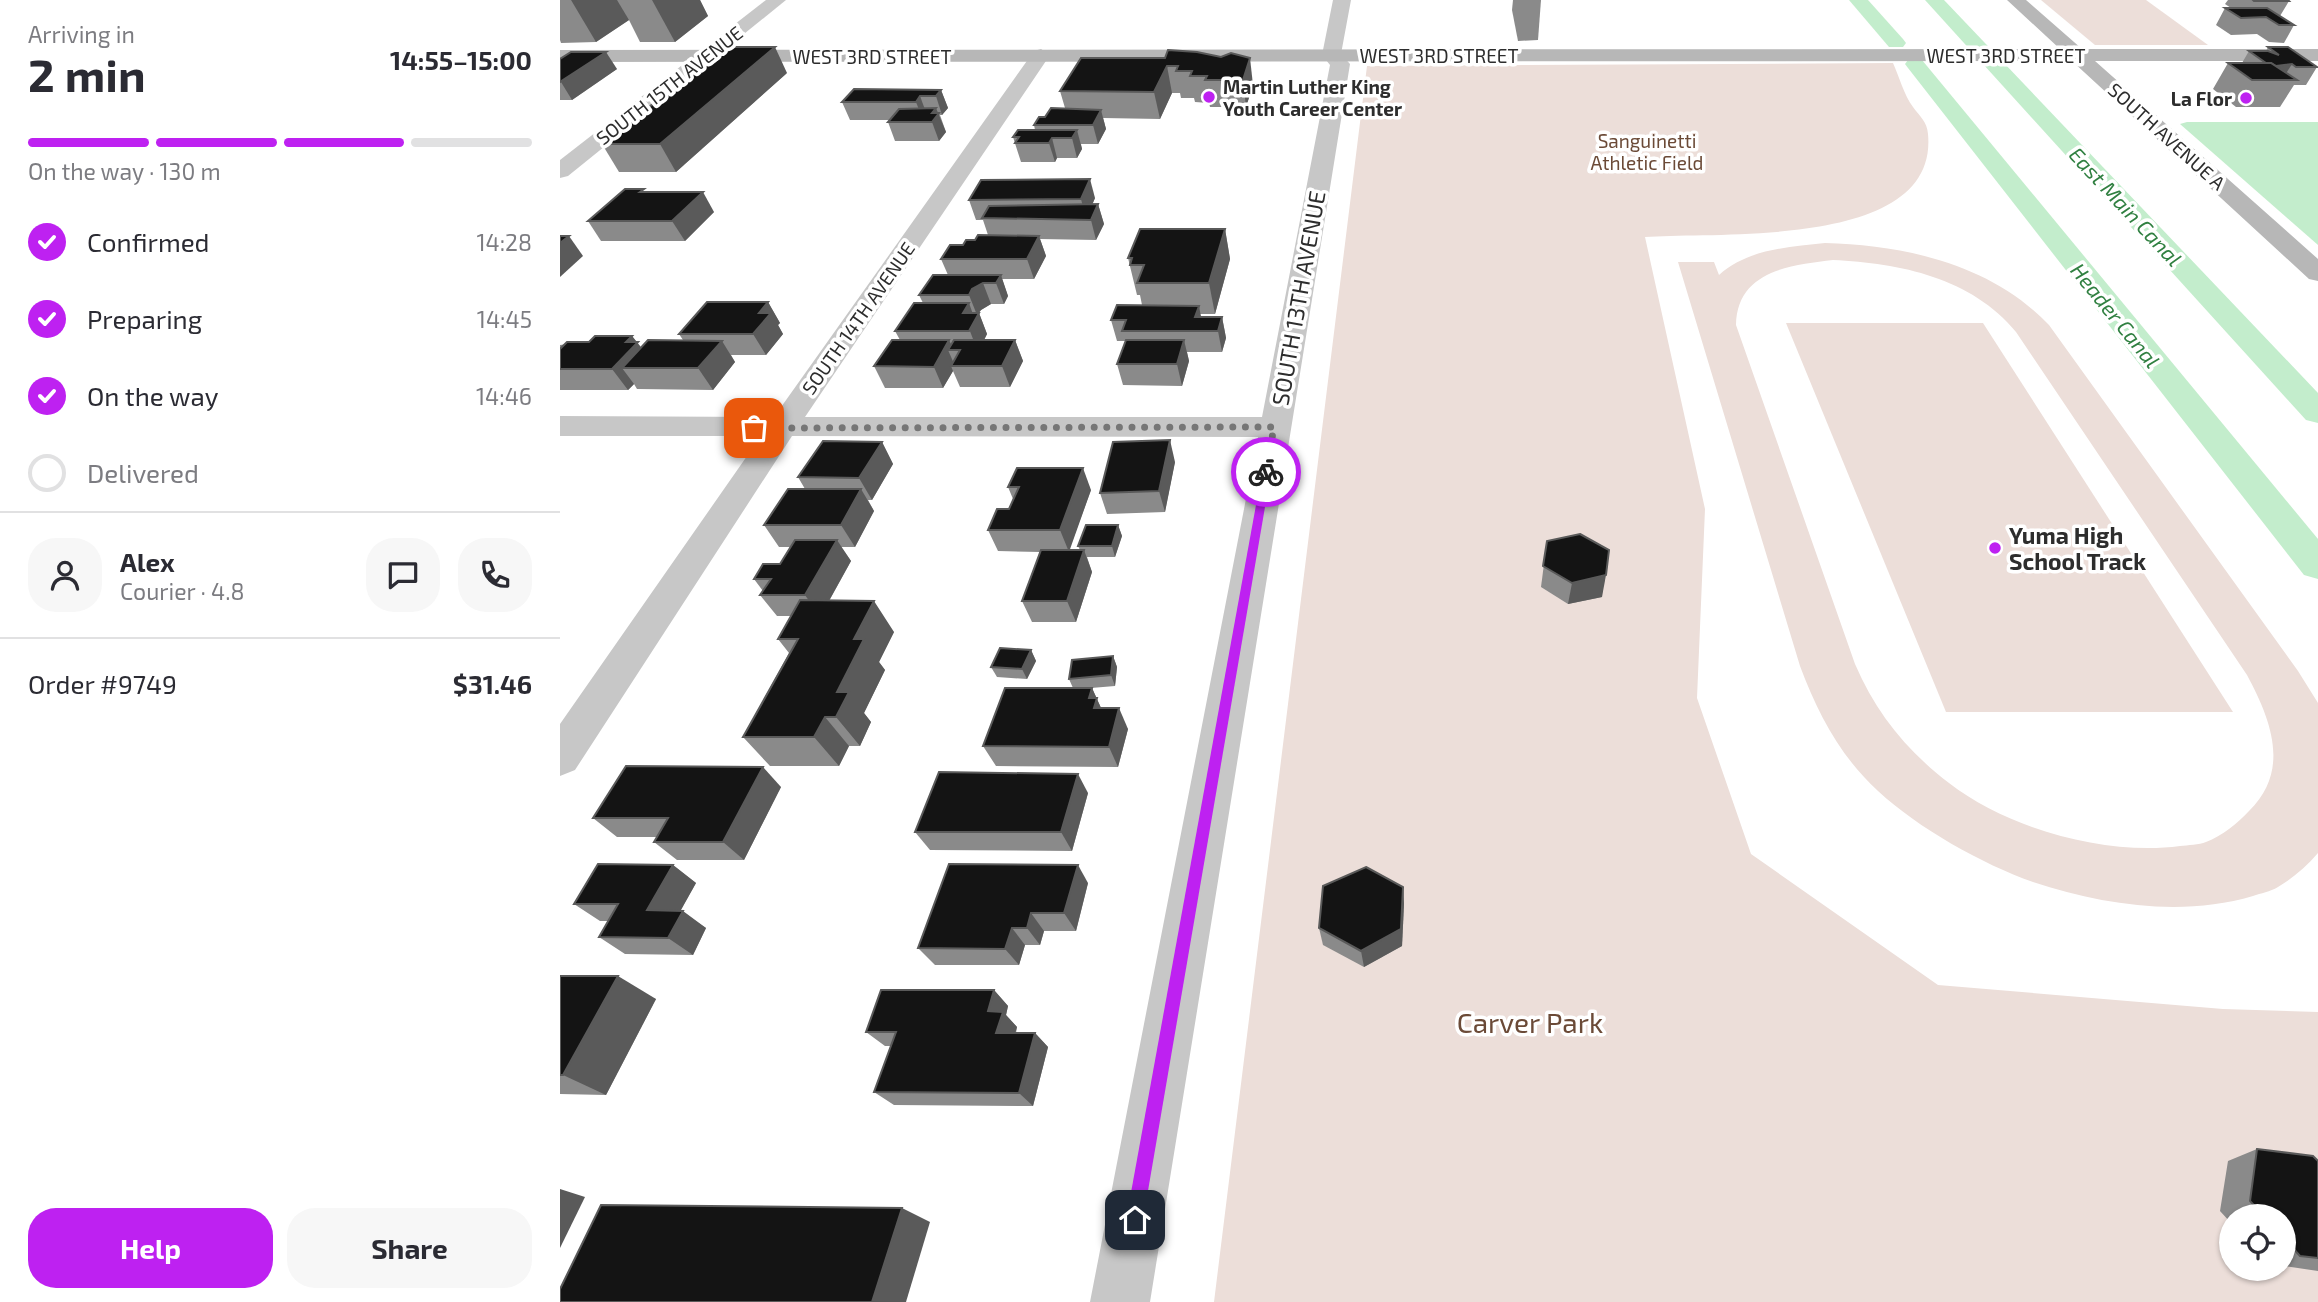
<!DOCTYPE html>
<html lang="en">
<head>
<meta charset="utf-8">
<style>
  body { margin:0; font-family:"Exo 2",sans-serif; background:#f7f7f7; color:#2b2b33; height:100vh; display:flex; flex-direction:column; font-size:26px; white-space:nowrap }
  * { box-sizing:border-box; margin:0 }
  p { font-size:23px; color:#7c7c81 }
  .icon { flex:none; width:38px; height:38px; fill:none; stroke:currentColor; stroke-width:2; stroke-linecap:round; stroke-linejoin:round }
  .map { position:relative; flex:1; overflow:hidden }
  .sheet { display:flex; flex-direction:column; background:#fff; width:560px }
  .sheet>* { flex:none }
  .buttons { position:absolute; left:1659px; top:1204px; display:grid; gap:14px }
  .buttons a { display:grid; place-items:center; width:77px; height:77px; border-radius:50%; background:#fff; box-shadow:0 2px 5px #0004; font-size:35px }
  .pin { position:absolute; display:grid; place-items:center; width:60px; height:60px; color:#fff; margin:-30px; border-radius:14px; box-shadow:0 4px 10px #0006 }
  .courier { position:absolute; display:grid; place-items:center; width:70px; height:70px; margin:-35px; border:5px solid #be21f1; border-radius:50%; background:#fff; color:#222; box-shadow:0 2px 9px #0007 }
  .overview em { font-style:normal; font-weight:700 }
  .overview div { display:flex; flex-direction:column-reverse }
  .overview { display:flex; align-items:center; justify-content:space-between; height:119px; padding:0 28px }
  h1 { font-size:46px; font-weight:700; line-height:52px }
  .bar { display:grid; grid-template-columns:repeat(4,1fr); gap:10px 7px; align-content:center; height:84px; padding:0 28px }
  .bar i { height:9px; border-radius:5px; background:#e1e1e2 }
  .bar .on { background:#be21f1 }
  .bar p { grid-column:span 4 }
  .line { display:flex; align-items:center; gap:18px; padding:0 28px; border-top:2px solid #e1e1e2 }
  .line div { flex:1 }
  .round { display:grid; place-items:center; flex:none; width:74px; height:74px; border-radius:28px; background:#f7f7f7 }
  ol { padding:0 28px; list-style:none }
  li { display:flex; align-items:center; gap:21px; height:77px }
  li p { margin-inline-start:auto }
  li .icon { padding:7px; border-radius:50%; background:#be21f1; color:#fff; stroke-width:4 }
  li:last-child { color:#7c7c81 }
  li i { width:38px; height:38px; border:4px solid #e1e1e2; border-radius:50% }
  .cta { display:flex; gap:14px; margin-top:auto; padding:14px 28px }
  .cta a { flex:1; height:80px; border-radius:28px; background:#be21f1; color:#fff; font-size:28px; font-weight:700; line-height:80px; text-align:center }
  .cta a+a { background:#f7f7f7; color:#2b2b33 }
  main { display:flex; flex:1; min-height:0 }
  .map>svg:first-child { display:block }
  .green { fill:#ecded9; fill-rule:evenodd }
  .water { fill:#c3edcc }
  .lines { fill:none; stroke-linecap:round; stroke-linejoin:round }
  .canal { fill:#c3edcc; fill-rule:evenodd }
  .street { fill:#c7c7c7; fill-rule:evenodd }
  .secondary { fill:#b7b7b7; fill-rule:evenodd }
  .wall { fill:#8a8a8a }
  .shaded-wall { fill:#5a5a5a }
  .building { fill:#141414; stroke:#5a5a5a; stroke-width:2 }
  .route { fill:#be21f1 }
  .done { stroke:#767676; stroke-width:7; stroke-dasharray:0 12.6 }
  .poi-dot { fill:#be21f1; stroke:#fff; stroke-width:2.5 }
  .labels { text-anchor:middle; dominant-baseline:central; stroke-width:7; stroke-linejoin:round; paint-order:stroke }
  .far-street-label { font-size:19px; fill:#2d2d2d; stroke:#fff }
  .far-poi-label { font-size:19px; font-weight:bold; fill:#2d2d2d; stroke:#fff; text-anchor:start }
  .far-park-label { font-size:19px; fill:#6b4a37; stroke:#fff }
  .far-water-label { font-size:21px; font-style:italic; fill:#308041; stroke:#fff }
  .street-label { font-size:23px; fill:#2d2d2d; stroke:#fff }
  .poi-label { font-size:23px; font-weight:bold; fill:#2d2d2d; stroke:#fff; text-anchor:start }
  .near-park-label { font-size:28px; fill:#6b4a37; stroke:#fff }
</style>
</head>
<body>
<main>
<section class="sheet">
<div class="overview"><div><h1>2 min</h1><p>Arriving in</p></div><em>14:55–15:00</em></div>
<div class="bar"><i class="on"></i><i class="on"></i><i class="on"></i><i></i><p>On the way · 130 m</p></div>
<ol>
<li><svg class="icon" aria-label="check" viewBox="0 0 24 24"><path d="M5 12l5 5 9-10"/></svg>Confirmed<p>14:28</p></li>
<li><svg class="icon" aria-label="check" viewBox="0 0 24 24"><path d="M5 12l5 5 9-10"/></svg>Preparing<p>14:45</p></li>
<li><svg class="icon" aria-label="check" viewBox="0 0 24 24"><path d="M5 12l5 5 9-10"/></svg>On the way<p>14:46</p></li>
<li><i></i>Delivered</li>
</ol>
<div class="line" style="height:126px"><a class="round"><svg class="icon" aria-label="person" viewBox="0 0 24 24"><circle cx="12" cy="8" r="4"/><path d="M4 21q1-7 8-7t8 7"/></svg></a><div><b>Alex</b><p>Courier · 4.8</p></div><a class="round"><svg class="icon" aria-label="chat" viewBox="0 0 24 24"><path d="M4 5h16v11H9l-5 4z"/></svg></a><a class="round"><svg class="icon" aria-label="phone" viewBox="0 0 24 24"><path d="M5 4h4l2 5-3 2q2 4 5 5l2-3 5 2v4C11 20 4 13 5 4z"/></svg></a></div>
<div class="line" style="height:91px"><div>Order #9749</div><b>$31.46</b></div>
<div class="cta"><a>Help</a><a>Share</a></div>
</section>
<div class="map">
<svg width="1758" height="1302" viewBox="0 0 1758 1302">
  <rect width="100%" height="100%" fill="#fff"/>
  <g class="green">
    <polygon points="1481,0 1586,0 1648,45 1535,45"/>
    <path d="M1333,63C1339,76 1344,95 1353,107C1360,117 1367,121 1368,134C1379,251 1154,231 1085,237L1145,509L1137,698L1191,854L1378,985L1663,1009L1758,1012V1302H654L807,66ZM1671,1216H1724V1269H1671Z"/>
    <path d="M1265,243C1346,245 1432,265 1489,325L1738,671L1758,703V853C1746,867 1733,878 1718,887C1710,892 1701,893 1693,896C1622,917 1542,905 1473,882C1422,864 1358,828 1318,791C1280,756 1258,714 1240,666L1118,262H1154L1159,275C1188,249 1228,247 1265,243ZM1273,260C1340,263 1412,278 1456,332L1687,675C1711,720 1731,770 1689,811C1678,823 1662,836 1646,842C1639,845 1628,845 1620,846C1547,856 1448,829 1389,783C1347,751 1316,713 1295,664L1176,325C1177,271 1230,265 1273,260Z"/>
    <polygon points="1226,323 1423,323 1673,712 1386,712"/>
  </g>
  <polygon class="water" points="1627,122 1758,122 1758,245 1620,124"/>
  <g class="lines">
    <g class="canal">
      <polygon points="1289,0 1308,0 1343,39 1346,43 1343,47 1329,47"/>
      <polygon points="1365,0 1384,0 1758,393 1758,423 1746,420"/>
      <polygon points="1355,58 1362,60 1758,539 1758,579 1744,575 1348,68 1345,64 1348,60"/>
    </g>
    <g class="street">
      <polygon points="206,0 226,0 8,176 0,178 0,160"/>
      <polygon points="773,0 791,0 781,54 790,64 590,1302 530,1302 698,437 232,436 15,770 0,776 0,724 201,436 0,436 0,416 214,417 474,51 481,49 490,55 245,417 702,417 770,65 762,55"/>
    </g>
    <polygon class="secondary" points="1447,0 1466,0 1522,49 1758,49 1758,61 1535,61 1758,259 1758,281 1749,279 1512,61 0,62 0,50 1500,49"/>
  </g>
  <g class="wall">
    <polygon points="0,0 140,0 148,16 115,42 80,42 69,20 36,42 1,43 0,40"/>
    <polygon points="953,0 981,0 978,40 958,41 952,10"/>
    <polygon points="1668,0 1728,0 1729,1 1720,16 1734,25 1724,43 1709,42 1697,34 1671,35 1656,25 1665,8 1671,8 1665,4"/>
    <polygon points="1708,47 1757,67 1746,85 1734,85 1720,107 1676,107 1653,89 1668,63 1682,63 1689,51 1706,51"/>
    <polygon points="608,50 693,85 686,107 650,107 649,103 635,102 634,98 621,98 620,93 612,93 600,119 543,118 546,129 538,144 521,144 522,149 517,158 497,158 495,162 461,162 453,137 475,130 474,125 485,117 505,108 500,91 605,58"/>
    <polygon points="0,59 57,69 12,100 0,100"/>
    <polygon points="227,73 116,172 59,172 42,144"/>
    <polygon points="381,90 388,108 382,115 380,115 386,132 379,141 335,141 328,122 330,120 290,120 282,102"/>
    <polygon points="86,192 154,212 125,241 41,241 28,221"/>
    <polygon points="535,198 532,205 538,204 544,224 536,240 480,239 486,256 474,279 442,279 448,296 444,304 431,304 421,310 419,313 427,334 424,340 455,340 463,361 450,387 400,387 393,371 383,388 325,388 314,366 340,340 335,331 363,303 359,295 388,275 381,259 403,245 428,235 423,220 416,220 409,200"/>
    <polygon points="665,229 670,259 655,314 640,314 641,317 662,317 666,338 662,352 627,352 629,361 622,386 563,385 557,364 565,342 565,341 557,341 551,320 582,305 580,295 577,295 568,258"/>
    <polygon points="208,302 220,323 218,325 223,334 206,355 171,355 175,362 153,390 77,389 74,384 68,390 0,390 0,345 72,336 81,347 123,340 119,334"/>
    <polygon points="322,442 333,464 312,500 308,500 314,511 295,547 281,547 291,561 269,601 334,632 319,662 325,670 304,713 311,722 300,746 289,746 279,766 210,766 183,737 229,653 218,639 231,616 217,616 200,595 203,591 194,579 220,564 230,547 219,547 204,525 245,489 238,477"/>
    <polygon points="615,462 605,512 547,514 540,493"/>
    <polygon points="448,487 531,490 509,550 520,550 518,546 558,525 562,536 555,557 527,557 532,572 516,622 472,622 462,601 480,552 438,551 428,530 449,509 453,499"/>
    <polygon points="987,541 1042,597 1008,604 981,587"/>
    <polygon points="471,650 476,661 467,679 437,677 431,667"/>
    <polygon points="553,656 557,667 555,686 531,688 532,688 541,708 568,729 558,767 436,766 423,746 513,688 509,679"/>
    <polygon points="221,787 184,860 117,860 94,842 97,837 57,837 33,818"/>
    <polygon points="528,793 512,851 370,850 355,832"/>
    <polygon points="113,865 136,883 120,911 146,928 133,955 65,954 39,937 48,921 40,921 14,904"/>
    <polygon points="528,883 516,931 484,931 480,945 465,945 459,965 375,965 358,948"/>
    <polygon points="843,887 844,904 842,946 804,967 763,945 759,928"/>
    <polygon points="0,976 96,999 46,1095 0,1094"/>
    <polygon points="434,990 448,1006 446,1015 457,1027 456,1033 475,1033 488,1047 473,1106 334,1105 314,1092 331,1046 325,1046 306,1032"/>
    <polygon points="1697,1149 1758,1161 1758,1271 1724,1266 1724,1216 1671,1216 1671,1223 1660,1211 1668,1161"/>
  </g>
  <g class="shaded-wall">
    <polygon points="11,0 57,0 69,20 36,42"/>
    <polygon points="92,0 140,0 148,16 115,42"/>
    <polygon points="215,47 227,73 116,172 100,144"/>
    <polygon points="46,52 57,69 12,100 1,82"/>
    <polygon points="690,58 693,85 686,107 683,80"/>
    <polygon points="1732,64 1722,80 1712,67"/>
    <polygon points="607,66 612,93 600,119 594,92"/>
    <polygon points="381,90 388,108 382,115 376,96"/>
    <polygon points="360,96 367,115 363,120 356,102"/>
    <polygon points="376,108 386,132 379,141 372,122 372,113"/>
    <polygon points="541,110 546,129 538,144 533,125"/>
    <polygon points="517,130 522,149 517,158 512,138"/>
    <polygon points="492,138 497,158 495,162 489,143"/>
    <polygon points="530,179 535,198 526,219 521,199"/>
    <polygon points="143,192 154,212 125,241 112,221"/>
    <polygon points="538,204 544,224 536,240 531,220"/>
    <polygon points="665,229 670,259 655,314 649,283"/>
    <polygon points="9,236 23,256 0,277 0,243"/>
    <polygon points="479,236 486,256 474,279 467,259"/>
    <polygon points="441,275 448,296 444,304 436,283"/>
    <polygon points="423,283 431,304 421,310 417,315 409,295 412,289"/>
    <polygon points="208,302 220,323 218,325 223,334 206,355 193,334 199,313"/>
    <polygon points="409,303 415,320 419,313 427,334 418,352 403,313"/>
    <polygon points="639,306 643,327 635,317"/>
    <polygon points="662,317 666,338 662,352 658,331"/>
    <polygon points="72,336 93,363 62,368 74,384 68,390 52,369 66,342"/>
    <polygon points="389,340 394,350 388,350 395,366 391,366 393,371 383,388 374,367"/>
    <polygon points="455,340 463,361 450,387 442,366"/>
    <polygon points="624,340 629,361 622,386 617,364"/>
    <polygon points="162,341 175,362 153,390 138,368"/>
    <polygon points="610,440 615,462 605,512 599,491"/>
    <polygon points="322,442 333,464 312,500 299,478"/>
    <polygon points="523,468 531,490 509,552 500,530"/>
    <polygon points="301,489 314,511 295,547 281,525"/>
    <polygon points="558,525 562,536 555,557 552,546"/>
    <polygon points="277,540 291,561 260,617 245,595"/>
    <polygon points="524,550 532,572 516,622 507,601"/>
    <polygon points="1046,575 1042,597 1008,604 1012,583"/>
    <polygon points="314,601 334,632 319,662 325,670 304,713 311,722 300,746 276,717 277,692 294,639"/>
    <polygon points="471,650 476,661 467,679 462,669"/>
    <polygon points="553,656 557,667 555,686 551,675"/>
    <polygon points="532,688 546,719 543,728 529,698"/>
    <polygon points="559,708 568,729 558,767 549,747"/>
    <polygon points="265,717 289,746 279,766 254,737"/>
    <polygon points="203,767 221,787 184,860 163,842"/>
    <polygon points="518,774 528,793 512,851 501,832"/>
    <polygon points="113,865 136,883 111,928 87,910"/>
    <polygon points="518,865 528,883 516,931 504,913"/>
    <polygon points="843,887 844,904 842,946 804,967 801,951"/>
    <polygon points="123,911 146,928 133,955 108,938"/>
    <polygon points="471,913 484,931 480,945 467,928"/>
    <polygon points="452,928 465,945 459,965 445,949"/>
    <polygon points="58,976 96,999 46,1095 3,1075"/>
    <polygon points="434,990 448,1006 446,1015 457,1027 451,1047 436,1033 428,1011"/>
    <polygon points="475,1033 488,1047 473,1106 459,1093"/>
    <polygon points="0,1189 25,1197 0,1248"/>
    <polygon points="342,1208 370,1222 346,1302 312,1302"/>
  </g>
  <g class="building">
    <polygon points="1693,0 1728,0 1729,1 1694,1"/>
    <polygon points="1665,8 1707,8 1734,25 1719,25 1706,17 1681,18"/>
    <polygon points="165,47 215,47 100,144 42,144"/>
    <polygon points="1708,47 1728,47 1757,67 1736,67 1732,64 1716,66 1711,63 1706,63 1689,51 1708,51 1719,55"/>
    <polygon points="608,50 637,52 661,57 671,53 690,58 683,80 645,80 647,76 630,76 632,71 616,71 618,66 607,66 594,92 500,91 521,58 605,58"/>
    <polygon points="11,52 46,52 0,82 0,59"/>
    <polygon points="1668,63 1711,63 1737,80 1692,80"/>
    <polygon points="294,89 381,90 376,96 360,96 356,102 282,102"/>
    <polygon points="376,108 372,113 379,113 372,122 328,122 339,109"/>
    <polygon points="491,108 541,110 533,125 474,125 479,117 485,117"/>
    <polygon points="458,130 517,130 512,138 492,138 489,143 455,143 459,137 453,137"/>
    <polygon points="530,179 521,199 409,200 421,180"/>
    <polygon points="65,189 84,189 80,192 143,192 112,221 28,221"/>
    <polygon points="538,204 531,220 422,218 429,206"/>
    <polygon points="580,229 665,229 649,283 577,283 584,265 570,265 572,258 568,258"/>
    <polygon points="418,235 479,236 467,259 381,259 390,245 403,245 406,240 415,240"/>
    <polygon points="0,236 9,236 0,243"/>
    <polygon points="373,275 441,275 436,283 423,283 412,289 409,295 359,295"/>
    <polygon points="147,302 208,302 199,313 211,313 193,334 119,334"/>
    <polygon points="354,303 409,303 403,313 419,313 409,331 335,331"/>
    <polygon points="557,305 639,306 635,317 662,317 658,331 562,331 566,320 551,320"/>
    <polygon points="35,336 72,336 66,342 78,342 52,369 0,369 0,349 7,342 29,342"/>
    <polygon points="88,340 162,341 138,368 62,368"/>
    <polygon points="332,340 389,340 374,367 314,366"/>
    <polygon points="394,340 455,340 442,366 391,366 400,350 388,350"/>
    <polygon points="566,340 624,340 617,364 557,364"/>
    <polygon points="610,440 599,491 540,493 553,442"/>
    <polygon points="263,441 322,442 299,478 238,477"/>
    <polygon points="457,468 523,468 500,530 428,530 437,509 449,509 459,487 448,487"/>
    <polygon points="228,489 301,489 281,525 204,525"/>
    <polygon points="526,525 558,525 552,546 518,546"/>
    <polygon points="1020,534 1049,550 1046,575 1012,583 983,566 987,541"/>
    <polygon points="235,540 277,540 245,595 200,595 211,579 194,579 203,564 220,564"/>
    <polygon points="481,550 524,550 507,601 462,601"/>
    <polygon points="240,600 314,601 294,639 304,639 277,692 289,692 276,717 265,717 254,737 183,737 238,639 218,639"/>
    <polygon points="440,648 471,650 462,669 431,667"/>
    <polygon points="553,656 551,675 509,679 512,660"/>
    <polygon points="445,688 532,688 529,698 537,698 534,708 559,708 549,747 423,746"/>
    <polygon points="66,766 203,767 163,842 94,842 108,818 33,818"/>
    <polygon points="379,772 518,774 501,832 355,832"/>
    <polygon points="38,864 113,865 87,910 123,911 108,938 39,937 58,904 14,904"/>
    <polygon points="389,864 518,865 504,913 471,913 467,928 452,928 445,949 358,948"/>
    <polygon points="806,867 843,887 841,929 801,951 759,928 763,886"/>
    <polygon points="0,976 58,976 3,1075 0,1075"/>
    <polygon points="321,990 434,990 428,1011 443,1012 436,1033 475,1033 459,1093 314,1092 336,1032 306,1032"/>
    <polygon points="1697,1149 1753,1156 1758,1161 1758,1258 1740,1256 1724,1238 1724,1216 1704,1216 1690,1201"/>
    <polygon points="41,1205 342,1208 312,1302 0,1302 0,1289"/>
  </g>
  <polygon class="route" points="706,469 711,472 583,1220 581,1226 575,1228 569,1226 566,1220 702,472"/>
  <g class="lines">
    <polyline class="done" points="194,428 714,427 706,472"/>
  </g>
  <g class="poi-dot">
    <circle cx="649" cy="97" r="7"/>
    <circle cx="1686" cy="98" r="7"/>
    <circle cx="1435" cy="548" r="7"/>
  </g>
  <g class="labels">
    <g class="far-street-label">
      <text x="879" y="55">WEST 3RD STREET</text>
      <text x="1446" y="55">WEST 3RD STREET</text>
      <text x="312" y="56">WEST 3RD STREET</text>
      <text transform="translate(109 85) rotate(-38)">SOUTH 15TH AVENUE</text>
      <text transform="translate(1607 136) rotate(42)">SOUTH AVENUE A</text>
      <text transform="translate(298 318) rotate(-55)">SOUTH 14TH AVENUE</text>
    </g>
    <g class="far-poi-label">
      <text x="663" y="86">Martin Luther King<tspan x="663" dy="22">Youth Career Center</tspan></text>
      <text x="1672" y="98" text-anchor="end">La Flor</text>
    </g>
    <g class="far-park-label">
      <text x="1087" y="140">Sanguinetti<tspan x="1087" dy="22">Athletic Field</tspan></text>
    </g>
    <g class="far-water-label">
      <text transform="translate(1566 206) rotate(47)">East Main Canal</text>
      <text transform="translate(1556 315) rotate(51)">Header Canal</text>
    </g>
    <g class="street-label">
      <text transform="translate(738 298) rotate(-80)">SOUTH 13TH AVENUE</text>
    </g>
    <g class="poi-label">
      <text x="1449" y="535">Yuma High<tspan x="1449" dy="26">School Track</tspan></text>
    </g>
    <g class="near-park-label">
      <text x="970" y="1022">Carver Park</text>
    </g>
  </g>
</svg>
<div class="buttons">
<a><svg class="icon" aria-label="locate" viewBox="0 0 24 24"><circle cx="12" cy="12" r="6"/><path d="M12 2v4M12 18v4M2 12h4M18 12h4"/></svg></a>
</div>
<div class="pin" style="left:194px;top:428px;background:#ea580c"><svg class="icon" aria-label="bag" viewBox="0 0 24 24"><path d="M5 8h14l-1 12H6zM9 8a3 3 0 0 1 6 0"/></svg></div>
<div class="pin" style="left:575px;top:1220px;background:#1f2937"><svg class="icon" aria-label="home" viewBox="0 0 24 24"><path d="M3 11l9-7 9 7M6 9v11h12V9"/></svg></div>
<div class="courier" style="left:706px;top:472px"><svg class="icon" aria-label="bike" viewBox="0 0 24 24"><circle cx="6" cy="16" r="4"/><circle cx="18" cy="16" r="4"/><path d="M6 16l4-8h5l3 8M10 8l3 8H6M13 5h3"/></svg></div>
</div>
</main>
</body>
</html>
